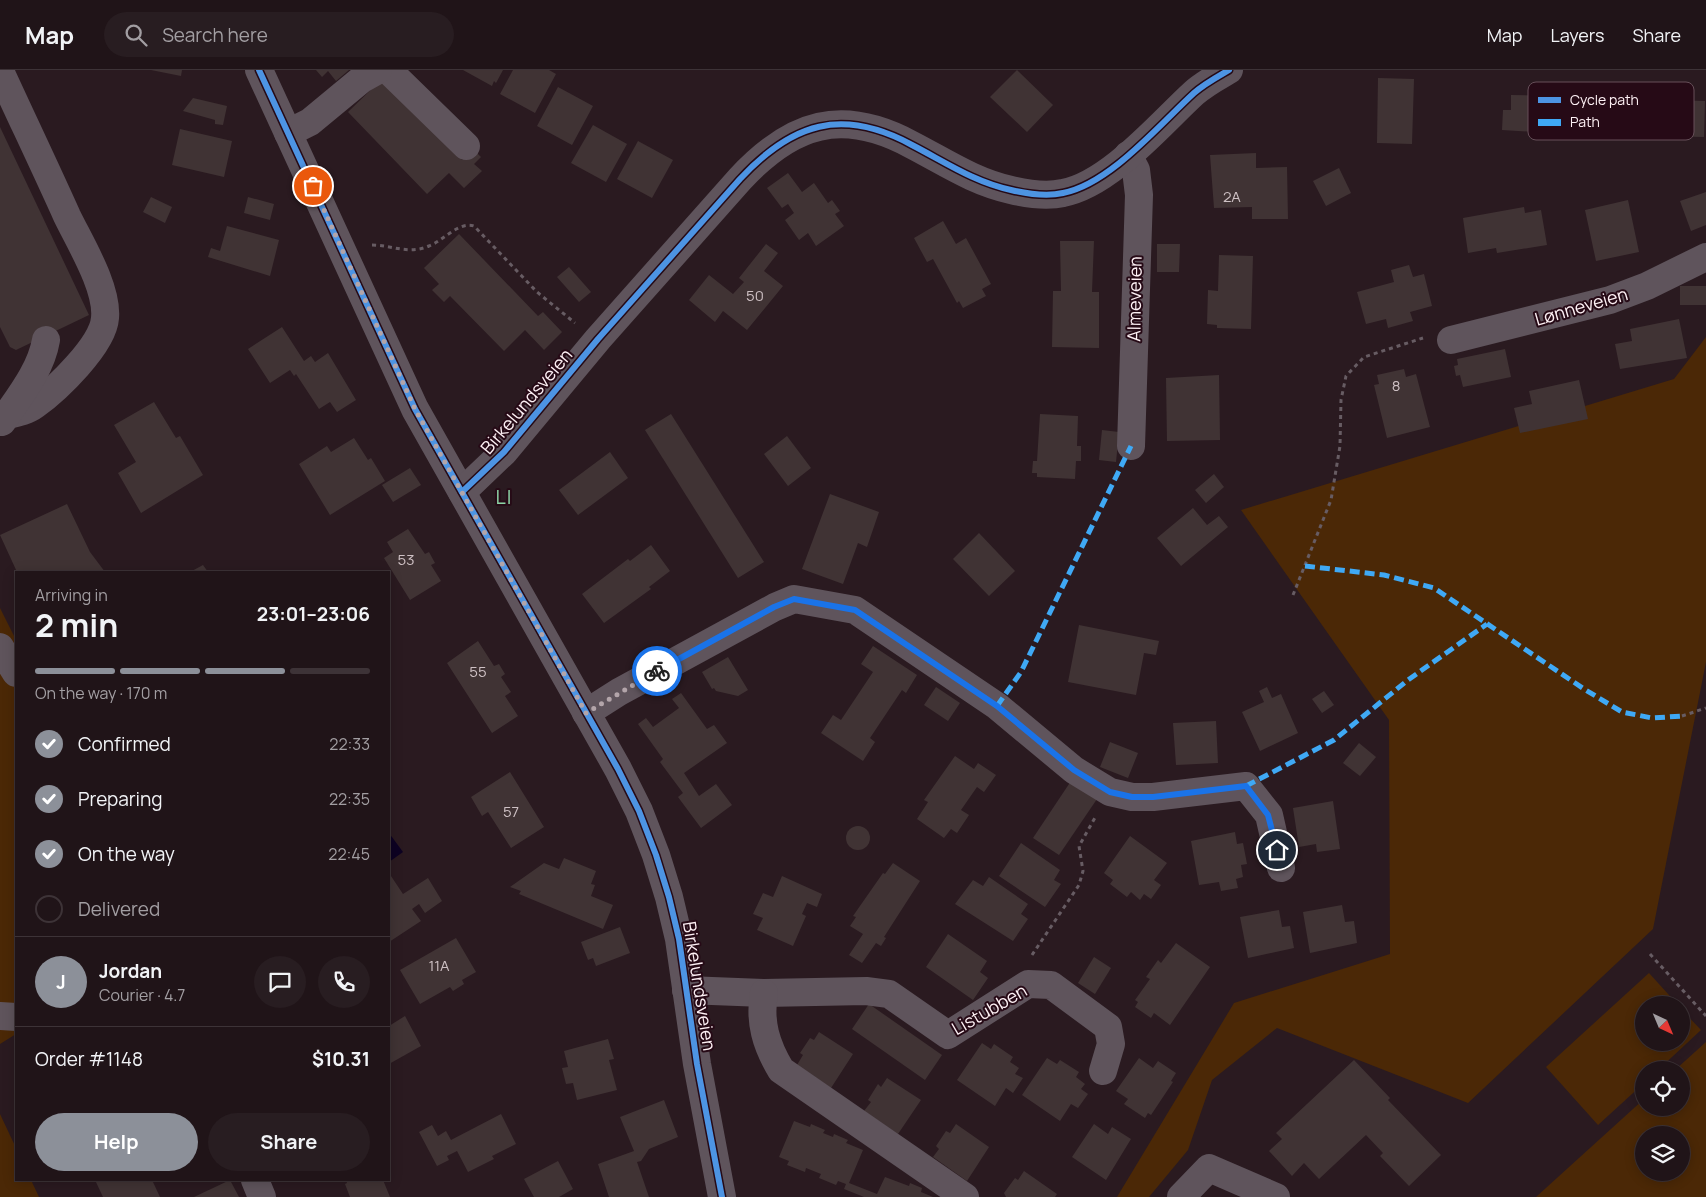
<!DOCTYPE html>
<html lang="en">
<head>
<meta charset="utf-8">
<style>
  body { margin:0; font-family:Manrope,sans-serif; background:#281d21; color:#f1f3f6; height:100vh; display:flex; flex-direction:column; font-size:19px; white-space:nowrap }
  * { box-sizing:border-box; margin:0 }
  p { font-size:16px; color:#a29ea2 }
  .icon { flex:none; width:28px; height:28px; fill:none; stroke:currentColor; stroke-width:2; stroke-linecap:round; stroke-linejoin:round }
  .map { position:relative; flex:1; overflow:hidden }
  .side { position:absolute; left:15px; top:501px; width:375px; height:610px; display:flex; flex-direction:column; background:#201418; border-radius:0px; box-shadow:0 2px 12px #0003,0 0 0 1px #3d3337 }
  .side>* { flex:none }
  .needle { width:32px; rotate:136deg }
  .buttons { position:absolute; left:1635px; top:926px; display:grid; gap:10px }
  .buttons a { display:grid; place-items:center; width:55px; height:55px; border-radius:50%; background:#201418; box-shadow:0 2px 12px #0003,0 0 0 1px #3d3337; font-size:25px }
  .pin { position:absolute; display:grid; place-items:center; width:42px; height:42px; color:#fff; margin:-21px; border:2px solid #fff; border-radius:50%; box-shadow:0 1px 5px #0007 }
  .courier { position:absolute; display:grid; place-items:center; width:50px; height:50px; margin:-25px; border:4px solid #1a73e8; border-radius:50%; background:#fff; color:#222; box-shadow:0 1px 6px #0007 }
  .overview em { font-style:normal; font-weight:700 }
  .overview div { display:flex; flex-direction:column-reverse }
  .overview { display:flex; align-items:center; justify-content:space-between; height:85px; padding:0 20px }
  h1 { font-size:32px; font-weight:700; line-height:38px }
  .bar { display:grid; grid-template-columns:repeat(4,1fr); gap:8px 5px; align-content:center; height:60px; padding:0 20px }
  .bar i { height:6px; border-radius:4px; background:#3d3337 }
  .bar .current { background:#8c9099 }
  .bar p { grid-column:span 4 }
  .line { display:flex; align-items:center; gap:12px; padding:0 20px; border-top:1px solid #3d3337 }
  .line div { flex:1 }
  .round { display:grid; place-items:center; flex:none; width:52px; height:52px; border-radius:26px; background:#281d21 }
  ol { padding:0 20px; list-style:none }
  li { display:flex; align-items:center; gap:15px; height:55px }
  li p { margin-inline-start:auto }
  li .icon { padding:5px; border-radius:50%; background:#8c9099; color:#fff; stroke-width:4 }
  li:last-child { color:#a29ea2 }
  li i { width:28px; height:28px; border:2px solid #3d3337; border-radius:50% }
  .cta { display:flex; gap:10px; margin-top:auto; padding:10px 20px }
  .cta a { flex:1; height:58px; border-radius:30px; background:#8c9099; color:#fff; font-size:20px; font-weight:700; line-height:58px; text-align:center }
  .cta a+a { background:#281d21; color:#f1f3f6 }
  header { display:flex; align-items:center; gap:30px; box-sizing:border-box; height:70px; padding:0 25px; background:#201418; border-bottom:1px solid #3d3337 }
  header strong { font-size:24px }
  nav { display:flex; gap:28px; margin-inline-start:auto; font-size:18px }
  .search { width:350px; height:45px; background:#281d21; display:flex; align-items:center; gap:12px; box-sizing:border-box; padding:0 18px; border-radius:28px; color:#a29ea2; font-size:19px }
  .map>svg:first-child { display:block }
  .green { fill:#4b2806; fill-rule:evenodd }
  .water { fill:#0d0222 }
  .building { fill:#403334 }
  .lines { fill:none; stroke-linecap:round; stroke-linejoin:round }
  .path { stroke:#675c63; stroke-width:3; stroke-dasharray:4 4; stroke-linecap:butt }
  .minor { stroke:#5f545c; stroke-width:28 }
  .quiet { stroke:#3fa9f5; stroke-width:5; stroke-dasharray:10 5; stroke-linecap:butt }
  .cycleway-casing { stroke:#260a16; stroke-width:9 }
  .cycleway { stroke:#4d94e3; stroke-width:6 }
  .done { stroke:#b3a5aa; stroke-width:5; stroke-dasharray:0 9 }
  .route { stroke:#1a73e8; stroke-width:6 }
  .labels { text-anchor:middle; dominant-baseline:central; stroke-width:4; stroke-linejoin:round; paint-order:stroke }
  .number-label { font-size:15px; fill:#cec1c4 }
  .street-label { font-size:18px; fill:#fdf0f4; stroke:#260a16 }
  .quarter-label { font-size:20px; letter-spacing:1px; fill:#8bd4a5; stroke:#260a16 }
  .key { fill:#260a16; stroke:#664f59; stroke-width:1 }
  .key-label { font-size:14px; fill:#fdf0f4 }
</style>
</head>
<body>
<header>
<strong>Map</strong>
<div class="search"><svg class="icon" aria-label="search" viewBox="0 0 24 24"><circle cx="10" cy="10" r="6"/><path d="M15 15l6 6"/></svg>Search here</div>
<nav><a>Map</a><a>Layers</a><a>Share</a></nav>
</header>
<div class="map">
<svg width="1706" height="1127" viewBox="0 0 1706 1127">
  <rect width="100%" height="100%" fill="#2a1a20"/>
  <g class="green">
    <polygon points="1706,267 1706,592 1653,859 1468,1033 1277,958 1212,1010 1188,1080 1149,1127 1117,1127 1234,933 1390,884 1389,650 1241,440 1674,309"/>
    <polygon points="0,538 16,570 16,964 0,974"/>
    <polygon points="1649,903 1678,935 1644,935 1644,972 1681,972 1681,939 1701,960 1658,1000 1644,1000 1644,1013 1598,1055 1546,997"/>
    <path d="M1706,972V1127H1536L1644,1029V1038H1681V1000H1675ZM1644,1065H1681V1102H1644Z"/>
    <polygon points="0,1044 16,1078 16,1110 31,1110 39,1127 0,1127"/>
  </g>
  <polygon class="water" points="389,763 403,782 389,792"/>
  <g class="building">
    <polygon points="151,0 182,0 181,6"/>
    <polygon points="316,0 349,0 336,11 328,1 322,7"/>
    <polygon points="463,0 503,0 496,13 494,11 492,16"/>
    <polygon points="513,0 549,0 556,4 535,43 500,24"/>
    <polygon points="1017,0 1053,35 1027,62 990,27"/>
    <polygon points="383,8 462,90 475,81 481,87 474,94 482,101 464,118 449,103 427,124 348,42"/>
    <polygon points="1378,8 1414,9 1412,74 1377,73"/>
    <polygon points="558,17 593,36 572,75 537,56"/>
    <polygon points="1511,25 1554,26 1553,63 1502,60 1503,40 1511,40"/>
    <polygon points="193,28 227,36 223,55 215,54 215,50 183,41"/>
    <polygon points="1609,28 1705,31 1704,67 1607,65"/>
    <polygon points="593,55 627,74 606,112 571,93"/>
    <polygon points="0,57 89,245 16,280 10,277 0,257"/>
    <polygon points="180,59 232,71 224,107 172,95"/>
    <polygon points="638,71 673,90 652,128 617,109"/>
    <polygon points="1256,83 1256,98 1287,97 1288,149 1252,149 1252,137 1214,138 1210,85"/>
    <polygon points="1339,98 1351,123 1326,136 1313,111"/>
    <polygon points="788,103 802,122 814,113 828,133 832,130 840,141 835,144 844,156 816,176 808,163 799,170 785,150 794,143 788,134 782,138 767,118"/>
    <polygon points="1706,122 1706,155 1691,161 1680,131"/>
    <polygon points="151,127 172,137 165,153 143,142"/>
    <polygon points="248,127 274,134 270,150 244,143"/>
    <polygon points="1628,130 1639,182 1596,191 1585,140"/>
    <polygon points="1524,137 1525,143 1541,140 1547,175 1497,183 1496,178 1468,183 1463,148"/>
    <polygon points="943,151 956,174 966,168 991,214 982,219 986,226 963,238 959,231 957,233 933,189 927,192 914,168"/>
    <polygon points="227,156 279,170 270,206 208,187 211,178 220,181"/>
    <polygon points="459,164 538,246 543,242 562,262 544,280 525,260 504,281 450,226 444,232 432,220 439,214 424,198"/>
    <polygon points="1060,171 1094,171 1092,222 1099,222 1099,278 1052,277 1053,221 1061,221"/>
    <polygon points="766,174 778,183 764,201 783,216 747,260 723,241 715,252 689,230 709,205 733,224 744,212 739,208"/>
    <polygon points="1157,174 1180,174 1179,202 1157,202"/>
    <polygon points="1219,185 1253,186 1251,259 1217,258 1217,255 1207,254 1208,220 1218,221"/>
    <polygon points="1409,195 1413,207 1424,204 1432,236 1410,242 1413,251 1388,258 1386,249 1366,254 1357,222 1394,212 1391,200"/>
    <polygon points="569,197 591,222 579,232 557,207"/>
    <rect x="1680" y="216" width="26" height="19"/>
    <polygon points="1679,249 1687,288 1620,299 1615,274 1632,271 1630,259"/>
    <polygon points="282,257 304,291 311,286 315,292 328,283 356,330 337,342 330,332 319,339 296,304 294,306 290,300 270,313 248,279"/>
    <polygon points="1505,279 1511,307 1463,317 1460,305 1456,306 1454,296 1458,295 1457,289"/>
    <polygon points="1404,299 1406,307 1416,304 1430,357 1387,368 1374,315 1379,314 1377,305"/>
    <polygon points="1219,305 1220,370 1167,371 1166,308"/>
    <polygon points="1579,310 1588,349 1520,363 1514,338 1532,334 1529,321"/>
    <polygon points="154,332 176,368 180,366 203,405 141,443 118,403 136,392 114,355"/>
    <polygon points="671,344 764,492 738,508 645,360"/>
    <polygon points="1040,344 1078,346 1077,376 1081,376 1081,391 1076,391 1075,409 1037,407 1037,403 1032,403 1033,391 1037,391"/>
    <polygon points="1102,360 1119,362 1116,392 1099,390"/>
    <polygon points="787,366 811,398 788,416 764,384"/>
    <polygon points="354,368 368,390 371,388 385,411 330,445 299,394 327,376 331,382"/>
    <polygon points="610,382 628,408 578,445 559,420"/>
    <polygon points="410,398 421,415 393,432 382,415"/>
    <polygon points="1214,404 1224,417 1206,433 1195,420"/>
    <polygon points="830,424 879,442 867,477 858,473 843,514 802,499"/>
    <polygon points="67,434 90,482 105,502 17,502 0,465"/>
    <polygon points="1193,438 1207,455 1219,446 1228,457 1181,496 1157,468"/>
    <polygon points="408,459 425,484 429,482 435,493 431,495 441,511 410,530 384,488 393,482 387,472"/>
    <polygon points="979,463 1015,501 989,526 953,489"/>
    <polygon points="651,475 670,501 649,517 651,519 604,553 582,524 628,489 630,491"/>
    <polygon points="203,495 208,502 190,502"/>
    <polygon points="1079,555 1159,571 1156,585 1144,583 1136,625 1068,612"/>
    <polygon points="478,571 494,596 499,594 505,604 501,607 511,622 505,626 518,646 492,663 447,593"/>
    <polygon points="873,576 917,605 906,623 902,620 870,668 875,672 863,691 821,663 833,645 841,650 873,602 861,594"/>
    <polygon points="728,587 748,620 738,626 716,621 714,618 712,619 702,602"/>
    <polygon points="936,617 960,633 948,651 924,635"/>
    <polygon points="1267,617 1272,628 1281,624 1298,663 1260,681 1242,642 1264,632 1259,621"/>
    <polygon points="1324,621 1334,635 1322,643 1312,629"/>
    <polygon points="681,623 707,659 714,655 727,673 684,703 699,726 716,714 732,735 701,758 678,727 683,723 660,692 663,689 638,654 646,648 653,657 679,638 672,629"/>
    <polygon points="1216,651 1218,693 1176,695 1173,653"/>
    <polygon points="1110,672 1138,683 1128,708 1100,697"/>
    <polygon points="1359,673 1376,687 1360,706 1343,693"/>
    <polygon points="955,686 974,699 978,693 996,705 984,722 977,717 961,740 969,745 957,763 951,759 944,768 917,749 928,732 924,730"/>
    <polygon points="510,702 544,757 511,778 488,742 482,746 471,727"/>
    <polygon points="1071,711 1097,729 1059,785 1033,768"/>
    <polygon points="1333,731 1340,779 1317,782 1316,774 1299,777 1293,738"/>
    <circle cx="858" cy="768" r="12"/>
    <polygon points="1235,762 1237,774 1243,773 1247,794 1241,795 1243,807 1236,809 1238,818 1221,821 1219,812 1199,815 1191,771"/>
    <polygon points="1130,766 1167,793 1154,810 1161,815 1151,829 1144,824 1140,830 1131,822 1127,827 1110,814 1113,810 1104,803"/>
    <polygon points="1021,773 1060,800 1054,810 1061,814 1045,837 999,806"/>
    <polygon points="564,788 596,801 591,814 595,815 591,826 613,835 603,859 519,824 521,821 510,817 544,793 559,799"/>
    <polygon points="893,793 920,811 884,867 886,868 881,876 876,873 862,893 849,885 863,864 850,856 856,847 853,846 883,803 885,804"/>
    <polygon points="389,803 403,824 428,808 442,831 425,843 419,834 412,839 421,851 389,872"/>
    <polygon points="782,806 822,824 817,837 807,833 802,844 806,846 793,876 757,860 763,848 753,844 763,823 773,827"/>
    <polygon points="989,807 1028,834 1021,844 1028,849 1013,871 955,834 973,810 983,816"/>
    <polygon points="1342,835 1345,852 1354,851 1357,873 1310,883 1303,842"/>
    <polygon points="1279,840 1282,857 1290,856 1294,878 1248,888 1240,847"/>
    <polygon points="620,857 630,883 596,896 593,888 588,890 581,872"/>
    <polygon points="948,864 987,891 980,902 988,908 973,930 926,897"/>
    <polygon points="456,868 476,902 462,910 464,914 453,921 450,917 420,934 400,900"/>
    <polygon points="1176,873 1210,897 1170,955 1154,943 1151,948 1135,937 1138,932 1135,930 1150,909 1146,907 1158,890 1161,893"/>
    <polygon points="1094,887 1111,898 1095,924 1078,913"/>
    <polygon points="869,934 942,985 925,1010 852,959"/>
    <polygon points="405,946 421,976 389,994 389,956"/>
    <polygon points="819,962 853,984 831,1018 797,995 803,985 800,983 810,968 814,970"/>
    <polygon points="608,969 614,989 609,990 617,1020 577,1030 573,1013 566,1014 562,998 568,997 564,981"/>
    <polygon points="982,973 991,979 994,974 1013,987 1010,992 1019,998 1015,1004 1023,1008 1013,1023 1006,1018 995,1036 957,1010"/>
    <polygon points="1047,988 1057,994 1060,990 1079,1002 1076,1007 1085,1014 1081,1019 1088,1024 1078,1038 1071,1034 1060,1051 1022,1025"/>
    <polygon points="1139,988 1153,998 1158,991 1176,1003 1171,1011 1173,1012 1151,1045 1148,1043 1145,1048 1124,1034 1128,1029 1116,1021"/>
    <polygon points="1354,990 1390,1028 1388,1030 1441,1085 1409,1116 1380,1086 1383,1083 1366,1065 1319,1109 1304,1093 1292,1106 1269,1081 1282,1069 1276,1063"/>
    <polygon points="887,1008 921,1030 898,1064 864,1041 871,1032 868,1030 878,1014 881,1017"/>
    <polygon points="664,1030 678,1067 649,1079 641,1091 637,1092 649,1127 609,1127 598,1094 634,1081 620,1047"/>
    <polygon points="501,1044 516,1074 492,1086 494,1089 468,1102 457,1081 447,1086 449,1090 437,1096 419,1062 432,1055 438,1066 446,1061 451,1070"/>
    <polygon points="794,1051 810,1057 811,1054 825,1060 823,1063 833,1067 834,1064 848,1070 846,1073 863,1080 849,1113 877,1124 885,1107 909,1116 910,1113 922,1118 921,1122 933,1127 864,1127 844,1119 846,1114 838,1111 836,1115 819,1108 821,1104 806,1098 805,1102 787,1095 789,1091 779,1087"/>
    <polygon points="956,1054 989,1077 967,1111 933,1087 939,1079 936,1076 946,1061 950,1063"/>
    <polygon points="1094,1054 1108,1064 1112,1057 1131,1069 1106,1110 1072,1087"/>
    <polygon points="558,1091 573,1119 559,1127 534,1127 524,1109"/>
    <polygon points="1024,1101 1057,1124 1055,1127 1006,1127 1004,1123 1015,1108 1018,1110"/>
    <polygon points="95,1110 152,1110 160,1127 103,1127"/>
    <polygon points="230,1110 239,1127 194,1127"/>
    <polygon points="346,1110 383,1110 390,1127 350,1127 345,1114 347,1113"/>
  </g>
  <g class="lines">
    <g class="path">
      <path d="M372,175C392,175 408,185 429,176C443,171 459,151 474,156L537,222L575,253"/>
      <polyline points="1293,525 1331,430 1340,376 1341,330 1346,306 1364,287 1423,268"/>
      <polyline points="1682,646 1706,638"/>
      <polyline points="1650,884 1706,946"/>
      <polyline points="1032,885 1079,815 1083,801 1079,776 1096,746"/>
    </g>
    <g class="minor">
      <polyline points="259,0 415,339 618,699 639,741 656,785 669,827 679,869 697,994 722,1127"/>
      <polyline points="388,0 466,76"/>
      <path d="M0,1C22,49 45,97 67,146C80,173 108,218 105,248C103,275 57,319 35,335C27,341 16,343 7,345"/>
      <polyline points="288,63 310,52 362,9 378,0"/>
      <polyline points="1128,85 1136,100 1139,125 1131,376"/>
      <polyline points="1451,270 1610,230 1647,216 1706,187"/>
      <path d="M2,352C19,327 41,300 46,270"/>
      <path d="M462,422L504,382L598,269L740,109C792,53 842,37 912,75C945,92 974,112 1011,120C1028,124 1046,127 1063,123C1110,114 1160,54 1194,23C1204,14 1217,7 1229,0"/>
      <polyline points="0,577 16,603"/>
      <polyline points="586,643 619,622 775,537 794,529 855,540 997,636 1074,700 1110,722 1132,727 1153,727 1246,716 1269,745 1281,798"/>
      <polyline points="686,920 764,923 866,921 889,924 948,965 1028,914 1051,915 1108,957 1111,974 1103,1001"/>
      <path d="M764,923C759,952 766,975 781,1000L965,1127"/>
      <polyline points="0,946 16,947"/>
      <polyline points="255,1110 262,1127"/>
      <polyline points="1181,1127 1209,1098 1276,1127"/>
    </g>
    <g class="quiet">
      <polyline points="1305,496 1384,505 1434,518 1584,619 1622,642 1652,648 1682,646"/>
      <polyline points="997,636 1021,602 1131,376"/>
      <polyline points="1246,716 1334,670 1408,610 1487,554"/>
    </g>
    <g class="cycleway-casing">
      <g id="cycleway">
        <polyline points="259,0 415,339 618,699 639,741 656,785 669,827 679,869 697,994 722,1127"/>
        <path d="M462,422L504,382L598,269L740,109C792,53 842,37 912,75C945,92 974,112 1011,120C1028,124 1046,127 1063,123C1110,114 1160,54 1194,23C1204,14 1217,7 1229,0"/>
      </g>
    </g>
    <use href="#cycleway" class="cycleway"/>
  </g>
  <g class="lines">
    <polyline class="done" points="313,116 415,339 586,643 657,601"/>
    <polyline class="route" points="657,601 774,537 794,529 855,540 997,636 1074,700 1110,722 1132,727 1153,727 1246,716 1268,745 1277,780"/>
  </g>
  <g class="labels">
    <g class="number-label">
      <text x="1232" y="126">2A</text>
      <text x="755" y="225">50</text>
      <text x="1396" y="315">8</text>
      <text x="406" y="489">53</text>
      <text x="478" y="601">55</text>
      <text x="511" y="741">57</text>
      <text x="439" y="895">11A</text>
    </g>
    <g class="street-label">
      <text transform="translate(1134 229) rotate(-89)">Almeveien</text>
      <text transform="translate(1581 236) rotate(-16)">Lønneveien</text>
      <text transform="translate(526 331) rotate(-50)">Birkelundsveien</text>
      <text transform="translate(700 916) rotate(81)">Birkelundsveien</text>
      <text transform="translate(989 939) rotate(-30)">Listubben</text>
    </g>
    <g class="quarter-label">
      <text x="504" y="426">LI</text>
    </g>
  </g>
  <rect x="1528" y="12" width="166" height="58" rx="8" class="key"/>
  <rect x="1538" y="27" width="23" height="6" fill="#4d94e3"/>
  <rect x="1538" y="49" width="23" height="7" fill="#3fa9f5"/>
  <g class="key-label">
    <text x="1570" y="35">Cycle path</text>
    <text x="1570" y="57">Path</text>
  </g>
</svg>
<div class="buttons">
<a><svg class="needle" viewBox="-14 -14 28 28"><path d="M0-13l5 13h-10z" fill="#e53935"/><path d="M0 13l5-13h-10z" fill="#a29ea2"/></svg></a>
<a><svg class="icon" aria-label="locate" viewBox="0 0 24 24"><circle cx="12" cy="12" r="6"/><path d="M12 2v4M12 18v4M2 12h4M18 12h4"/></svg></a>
<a><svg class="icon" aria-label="layers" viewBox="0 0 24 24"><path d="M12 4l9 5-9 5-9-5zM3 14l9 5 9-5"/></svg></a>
</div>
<div class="pin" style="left:313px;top:116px;background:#ea580c"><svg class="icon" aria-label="bag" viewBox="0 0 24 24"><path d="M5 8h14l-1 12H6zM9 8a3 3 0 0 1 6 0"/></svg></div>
<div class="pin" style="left:1277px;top:780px;background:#1f2937"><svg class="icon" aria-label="home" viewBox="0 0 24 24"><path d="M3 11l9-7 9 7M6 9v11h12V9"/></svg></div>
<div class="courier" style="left:657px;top:601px"><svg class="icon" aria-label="bike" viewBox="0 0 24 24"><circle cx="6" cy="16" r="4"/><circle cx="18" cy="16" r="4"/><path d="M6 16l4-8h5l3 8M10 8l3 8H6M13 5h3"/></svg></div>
<section class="side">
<div class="overview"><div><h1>2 min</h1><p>Arriving in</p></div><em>23:01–23:06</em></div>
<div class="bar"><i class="current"></i><i class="current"></i><i class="current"></i><i></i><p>On the way · 170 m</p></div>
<ol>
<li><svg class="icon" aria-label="check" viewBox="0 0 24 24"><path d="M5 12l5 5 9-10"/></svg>Confirmed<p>22:33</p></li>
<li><svg class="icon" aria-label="check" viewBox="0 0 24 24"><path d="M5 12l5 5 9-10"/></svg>Preparing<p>22:35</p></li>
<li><svg class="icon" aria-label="check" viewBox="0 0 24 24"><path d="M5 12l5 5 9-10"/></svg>On the way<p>22:45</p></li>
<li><i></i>Delivered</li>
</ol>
<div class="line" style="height:90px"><b class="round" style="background:#8c9099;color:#fff">J</b><div><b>Jordan</b><p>Courier · 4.7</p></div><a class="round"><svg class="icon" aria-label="chat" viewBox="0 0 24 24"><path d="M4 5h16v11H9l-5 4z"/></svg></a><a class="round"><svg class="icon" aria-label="phone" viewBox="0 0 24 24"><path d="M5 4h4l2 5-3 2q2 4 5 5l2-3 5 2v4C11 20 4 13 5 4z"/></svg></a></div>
<div class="line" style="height:65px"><div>Order #1148</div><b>$10.31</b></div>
<div class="cta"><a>Help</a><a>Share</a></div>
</section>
</div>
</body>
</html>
